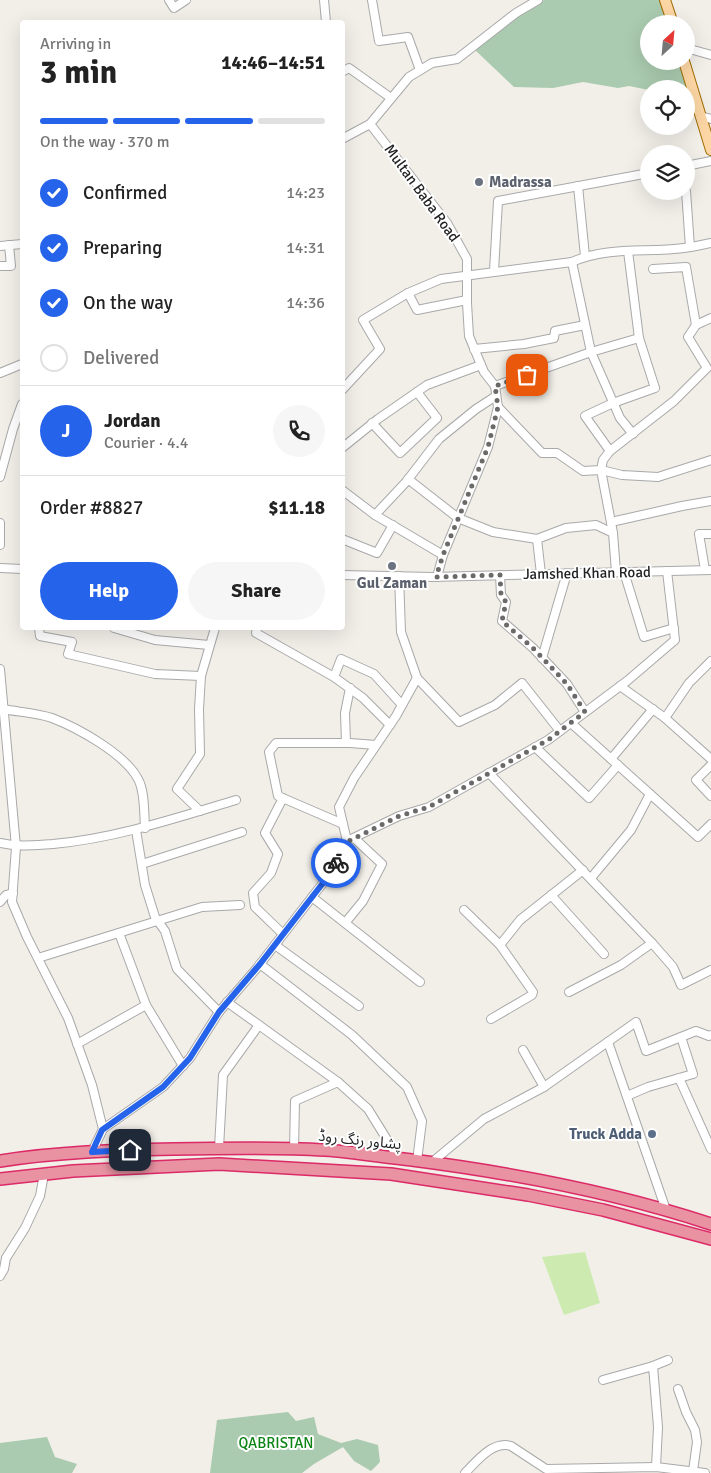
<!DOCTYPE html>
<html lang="en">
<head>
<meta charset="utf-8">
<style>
  body { margin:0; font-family:Signika,"Noto Sans Arabic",sans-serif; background:#f6f6f6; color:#222; height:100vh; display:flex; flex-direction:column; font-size:19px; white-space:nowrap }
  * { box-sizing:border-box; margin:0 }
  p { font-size:16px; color:#767676 }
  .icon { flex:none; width:28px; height:28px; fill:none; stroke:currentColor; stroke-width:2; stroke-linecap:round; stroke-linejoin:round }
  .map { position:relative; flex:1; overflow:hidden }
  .details { position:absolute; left:20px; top:20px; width:325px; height:610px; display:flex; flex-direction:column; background:#fff; border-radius:5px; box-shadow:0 5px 20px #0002 }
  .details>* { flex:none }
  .needle { width:32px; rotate:26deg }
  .controls { position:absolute; left:640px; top:15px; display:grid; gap:10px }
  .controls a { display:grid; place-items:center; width:55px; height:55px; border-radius:50%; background:#fff; box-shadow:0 5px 20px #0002; font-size:25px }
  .pin { position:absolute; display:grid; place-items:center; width:42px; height:42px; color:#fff; margin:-21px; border-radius:10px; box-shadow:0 2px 8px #0006 }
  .courier { position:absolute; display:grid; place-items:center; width:50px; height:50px; margin:-25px; border:4px solid #2563eb; border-radius:50%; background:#fff; color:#222; box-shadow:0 1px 6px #0007 }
  .head em { font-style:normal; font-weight:700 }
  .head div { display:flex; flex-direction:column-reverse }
  .head { display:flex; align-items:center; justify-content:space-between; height:85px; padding:0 20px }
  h1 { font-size:32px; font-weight:700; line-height:38px }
  .bar { display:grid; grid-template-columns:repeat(4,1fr); gap:8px 5px; align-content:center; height:60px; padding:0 20px }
  .bar i { height:6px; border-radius:4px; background:#e0e0e0 }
  .bar .on { background:#2563eb }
  .bar p { grid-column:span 4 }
  .line { display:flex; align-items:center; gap:12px; padding:0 20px; border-top:1px solid #e0e0e0 }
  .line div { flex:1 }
  .round { display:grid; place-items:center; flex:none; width:52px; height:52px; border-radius:26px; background:#f6f6f6 }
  ol { padding:0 20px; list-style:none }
  li { display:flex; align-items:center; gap:15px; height:55px }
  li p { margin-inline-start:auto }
  li .icon { padding:5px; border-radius:50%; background:#2563eb; color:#fff; stroke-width:4 }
  li:last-child { color:#767676 }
  li i { width:28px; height:28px; border:2px solid #e0e0e0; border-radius:50% }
  .cta { display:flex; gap:10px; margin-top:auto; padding:10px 20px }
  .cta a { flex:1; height:58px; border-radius:30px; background:#2563eb; color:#fff; font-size:20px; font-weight:700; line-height:58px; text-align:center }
  .cta a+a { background:#f6f6f6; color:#222 }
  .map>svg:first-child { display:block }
  .grass { fill:#cdebb0 }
  .cemetery { fill:#aacbaf }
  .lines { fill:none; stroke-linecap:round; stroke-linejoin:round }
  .minor-casing { stroke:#a9a9a9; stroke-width:10 }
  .major-casing { stroke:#a06b00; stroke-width:12 }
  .highway-casing { stroke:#dc2a67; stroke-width:14 }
  .minor { stroke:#fff; stroke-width:8 }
  .major { stroke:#fcd6a4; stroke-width:10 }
  .highway { stroke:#e892a2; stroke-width:11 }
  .done { stroke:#6b6a68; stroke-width:5; stroke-dasharray:0 9 }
  .route { stroke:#2563eb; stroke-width:6 }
  .worship-dot { fill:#6b7280; stroke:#fff; stroke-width:2 }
  .service-dot { fill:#5c6f8a; stroke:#fff; stroke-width:2 }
  .labels { text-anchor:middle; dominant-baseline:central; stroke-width:4; stroke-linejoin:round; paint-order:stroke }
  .worship-label { font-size:15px; font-weight:bold; fill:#5b616d; stroke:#fff; text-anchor:start }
  .street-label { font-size:15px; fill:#222; stroke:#fff }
  .service-label { font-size:15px; font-weight:bold; fill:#4e5e75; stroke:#fff; text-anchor:end }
  .park-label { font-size:15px; fill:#0c8416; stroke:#fff }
</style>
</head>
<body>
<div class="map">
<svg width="711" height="1473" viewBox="0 0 711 1473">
  <rect width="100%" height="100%" fill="#f2efe9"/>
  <polygon class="grass" points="585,1252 600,1303 564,1315 542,1257"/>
  <g class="cemetery">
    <polygon points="544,0 660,0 668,24 649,24 649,61 679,61 691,98 686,98 686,89 649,89 649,90 629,86 618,88 583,82 553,88 514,87 475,50 523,12"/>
    <polygon points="288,1412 296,1421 314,1417 318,1434 341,1443 357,1439 378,1445 380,1462 371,1471 354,1461 343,1447 314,1464 302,1473 210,1473 217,1420"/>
    <polygon points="47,1437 55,1457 77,1464 72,1473 0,1473 0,1443"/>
  </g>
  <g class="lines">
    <g class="minor-casing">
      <g id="minor">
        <polyline points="169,0 174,8 186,0"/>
        <polyline points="324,0 326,22"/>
        <polyline points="372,0 379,41 408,37 420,70"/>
        <polyline points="686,48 711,55"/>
        <polyline points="342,72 349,68 391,98"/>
        <polyline points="700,116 711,119"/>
        <polyline points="370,124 447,223 467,259 467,303 469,336 484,372 495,386 498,407 488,447 443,555 437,577"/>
        <polyline points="342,139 370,124 409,77 432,63 457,59 516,13 538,0"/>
        <polyline points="686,166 711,161"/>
        <polyline points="578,186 585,256"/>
        <polyline points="686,191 690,247"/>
        <polyline points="0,246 22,244"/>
        <polyline points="572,262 591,352 620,418 633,434"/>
        <polyline points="0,266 11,266 9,245"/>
        <polyline points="653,269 686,267 696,325"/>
        <polyline points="494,271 498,201 649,173"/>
        <polyline points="408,293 417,310 467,300"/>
        <polyline points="474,349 524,344 554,338 555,331 585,325"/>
        <polyline points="0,373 22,364"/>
        <polyline points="495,386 591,352 639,338"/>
        <path d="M342,390L380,349L363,320L408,293L441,279L572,262C607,246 647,253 684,248C693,247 702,245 711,243"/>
        <polyline points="498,407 542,453 557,453 583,471 601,470 622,475 658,477 711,460"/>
        <polyline points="372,423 400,453 437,418 417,392"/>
        <polyline points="342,448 378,419 427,385 481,365"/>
        <polyline points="610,451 585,416 613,403 655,388 639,338 628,251"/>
        <polyline points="0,477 13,429 22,404"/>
        <polyline points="408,479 458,518 493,532 537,539"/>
        <polyline points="342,490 375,515 443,555"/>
        <polyline points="375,515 406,482 439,439 476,409 496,396"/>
        <polyline points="611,522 682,506 711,501"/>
        <polyline points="0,523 0,545"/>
        <polyline points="613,533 601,470 603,460 610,451 674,401 707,368 688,337 696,325 711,318"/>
        <polyline points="342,539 377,553 393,525"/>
        <polyline points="0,568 22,569"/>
        <polyline points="705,570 699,534 711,534"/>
        <polyline points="624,572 644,637 674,628"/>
        <polyline points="541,574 537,539 566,528 596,525 613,533 616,572"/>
        <polyline points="342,575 432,577 711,570"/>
        <polyline points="500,575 501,595 506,602 502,621 533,648 567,684 585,712"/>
        <polyline points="39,628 40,636 72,642 68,654 155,674 201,676"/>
        <polyline points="114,628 155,640 209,645"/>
        <polyline points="257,628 256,633 334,677 363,698 390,725"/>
        <polyline points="542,658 567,573"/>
        <polyline points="0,669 16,847 12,902 27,937 68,1018 92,1085 103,1129 92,1152"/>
        <polyline points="334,677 341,659 374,674 402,705"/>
        <polyline points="417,678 459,722 495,705 522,683 560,731"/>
        <polyline points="620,686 665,718 711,759"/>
        <path d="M3,709C19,712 37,713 52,718C78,728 125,754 138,779C145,791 144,814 145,828"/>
        <polyline points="665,718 689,683 711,661"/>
        <polyline points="571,723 698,837 711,824"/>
        <polyline points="346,743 345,713 350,688"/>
        <polyline points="535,747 589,798 618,765"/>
        <polyline points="611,759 653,709"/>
        <polyline points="711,765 696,780 711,796"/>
        <polyline points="489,773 652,943 673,967 681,985 711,970"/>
        <polyline points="283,798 265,833 278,854 271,873 253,893 255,907 283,934"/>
        <polyline points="200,811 177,789 200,754 199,709 201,676 215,628"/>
        <polyline points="343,824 278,796 269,752 276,743 350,743 376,745"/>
        <polyline points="136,830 145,885 155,917 165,931 177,969 219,1012"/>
        <polyline points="347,841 339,807 354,778 396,716 417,678 401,632 399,576"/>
        <path d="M0,843C18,847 35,845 53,844C117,838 176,818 236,800"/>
        <polyline points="142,864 242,832"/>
        <polyline points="591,878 631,830 650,794"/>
        <polyline points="551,895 604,954"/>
        <polyline points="312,897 420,982"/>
        <polyline points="0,902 6,895 13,893"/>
        <polyline points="464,910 500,945 533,992 532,995 491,1019"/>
        <polyline points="345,923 363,901 382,864 354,838"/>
        <polyline points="119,933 146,1005 183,1066"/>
        <polyline points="275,945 359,1006"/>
        <polyline points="500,945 520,920 583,870"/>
        <polyline points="38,958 202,907 240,905"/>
        <polyline points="260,964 352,1035 407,1087 422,1121 417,1161"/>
        <polyline points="569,992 621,965 652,943"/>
        <polyline points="227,1002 338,1082 368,1109 399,1159"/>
        <polyline points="608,1042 666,1210"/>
        <polyline points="77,1044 146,1005"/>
        <polyline points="679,1078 711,1149"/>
        <polyline points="544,1087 636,1022 646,1051 696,1031 709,1036 711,1035"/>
        <polyline points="627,1096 648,1087 693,1074 681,1037"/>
        <polyline points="103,1129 163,1087 190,1058 219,1012 257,968 330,874 347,841 399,816 429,807 548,740 627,681 675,640 667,571"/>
        <polyline points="219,1148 223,1075 259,1025"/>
        <polyline points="294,1150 295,1101 338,1082"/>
        <polyline points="431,1163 484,1119 544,1087 523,1050"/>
        <polyline points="0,1276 4,1269 6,1258 25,1228 40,1196 44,1174"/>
        <polyline points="653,1366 668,1360"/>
        <polyline points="603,1380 653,1366 658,1427 656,1467"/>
        <polyline points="678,1389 686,1412 695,1430 697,1442 693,1471"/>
        <path d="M465,1473C476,1462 493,1440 511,1446L546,1469L656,1467L705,1473"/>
      </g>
    </g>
    <g class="major-casing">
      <g id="major">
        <polyline points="665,0 673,24"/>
        <polyline points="684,61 711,150"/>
      </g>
    </g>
    <g class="highway-casing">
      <g id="highway">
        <path d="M0,1161C57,1152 116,1150 174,1149C224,1148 275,1147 325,1150C354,1152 383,1157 412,1160C513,1173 614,1192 711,1224"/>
        <polyline points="0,1179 73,1171 219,1164 391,1174 528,1195 603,1210 711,1239"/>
      </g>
    </g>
    <use href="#minor" class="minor"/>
    <use href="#major" class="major"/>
    <use href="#highway" class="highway"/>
  </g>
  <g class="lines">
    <polyline class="done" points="336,863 347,842 399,816 429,807 548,740 585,712 567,684 533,648 502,621 506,602 501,595 500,575 436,577 443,555 488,447 498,407 495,386 527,375"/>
    <polyline class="route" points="130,1150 92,1152 102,1130 163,1087 190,1058 219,1012 260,964 330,874 336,863"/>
  </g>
  <g class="worship-dot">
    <circle cx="479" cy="182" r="5"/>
    <circle cx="392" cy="566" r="5"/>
  </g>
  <circle class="service-dot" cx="652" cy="1134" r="5"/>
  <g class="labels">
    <g class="worship-label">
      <text x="489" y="182">Madrassa</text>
      <text x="392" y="583" text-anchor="middle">Gul Zaman</text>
    </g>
    <g class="street-label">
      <text transform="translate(422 193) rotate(54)">Multan Baba Road</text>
      <text transform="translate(587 573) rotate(-1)">Jamshed Khan Road</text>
      <text transform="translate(360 1140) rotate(6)">پشاور رنگ روڈ</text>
    </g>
    <g class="service-label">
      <text x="642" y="1134">Truck Adda</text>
    </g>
    <g class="park-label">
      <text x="276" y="1443">QABRISTAN</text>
    </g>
  </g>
</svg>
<div class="controls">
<a><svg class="needle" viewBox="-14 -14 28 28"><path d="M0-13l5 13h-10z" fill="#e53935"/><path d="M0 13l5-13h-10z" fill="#767676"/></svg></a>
<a><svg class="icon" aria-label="locate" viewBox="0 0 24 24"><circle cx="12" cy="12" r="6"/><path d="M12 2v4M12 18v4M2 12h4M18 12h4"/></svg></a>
<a><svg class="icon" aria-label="layers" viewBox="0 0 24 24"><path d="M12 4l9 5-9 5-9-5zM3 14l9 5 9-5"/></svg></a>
</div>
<div class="pin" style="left:527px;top:375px;background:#ea580c"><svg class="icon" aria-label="bag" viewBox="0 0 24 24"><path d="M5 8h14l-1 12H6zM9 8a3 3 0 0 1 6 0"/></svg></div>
<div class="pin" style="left:130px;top:1150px;background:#1f2937"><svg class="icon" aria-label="home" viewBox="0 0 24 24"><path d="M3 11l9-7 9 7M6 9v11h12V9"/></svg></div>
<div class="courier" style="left:336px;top:863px"><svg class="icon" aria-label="bike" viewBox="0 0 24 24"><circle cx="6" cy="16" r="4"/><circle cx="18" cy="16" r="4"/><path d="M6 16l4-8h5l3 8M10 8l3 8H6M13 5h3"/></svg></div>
<section class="details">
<div class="head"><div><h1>3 min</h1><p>Arriving in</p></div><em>14:46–14:51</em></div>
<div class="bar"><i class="on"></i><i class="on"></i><i class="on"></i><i></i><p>On the way · 370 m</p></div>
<ol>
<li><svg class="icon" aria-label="check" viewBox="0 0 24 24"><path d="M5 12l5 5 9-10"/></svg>Confirmed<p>14:23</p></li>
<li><svg class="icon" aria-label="check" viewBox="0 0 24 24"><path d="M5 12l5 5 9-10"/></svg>Preparing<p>14:31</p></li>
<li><svg class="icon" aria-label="check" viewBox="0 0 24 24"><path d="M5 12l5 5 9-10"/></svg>On the way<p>14:36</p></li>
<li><i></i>Delivered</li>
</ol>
<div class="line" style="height:90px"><b class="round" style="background:#2563eb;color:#fff">J</b><div><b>Jordan</b><p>Courier · 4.4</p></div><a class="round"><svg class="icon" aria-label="phone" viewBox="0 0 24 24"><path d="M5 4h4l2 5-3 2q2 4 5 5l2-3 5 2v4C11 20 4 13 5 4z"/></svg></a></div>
<div class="line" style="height:65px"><div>Order #8827</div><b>$11.18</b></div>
<div class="cta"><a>Help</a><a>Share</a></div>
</section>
</div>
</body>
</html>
